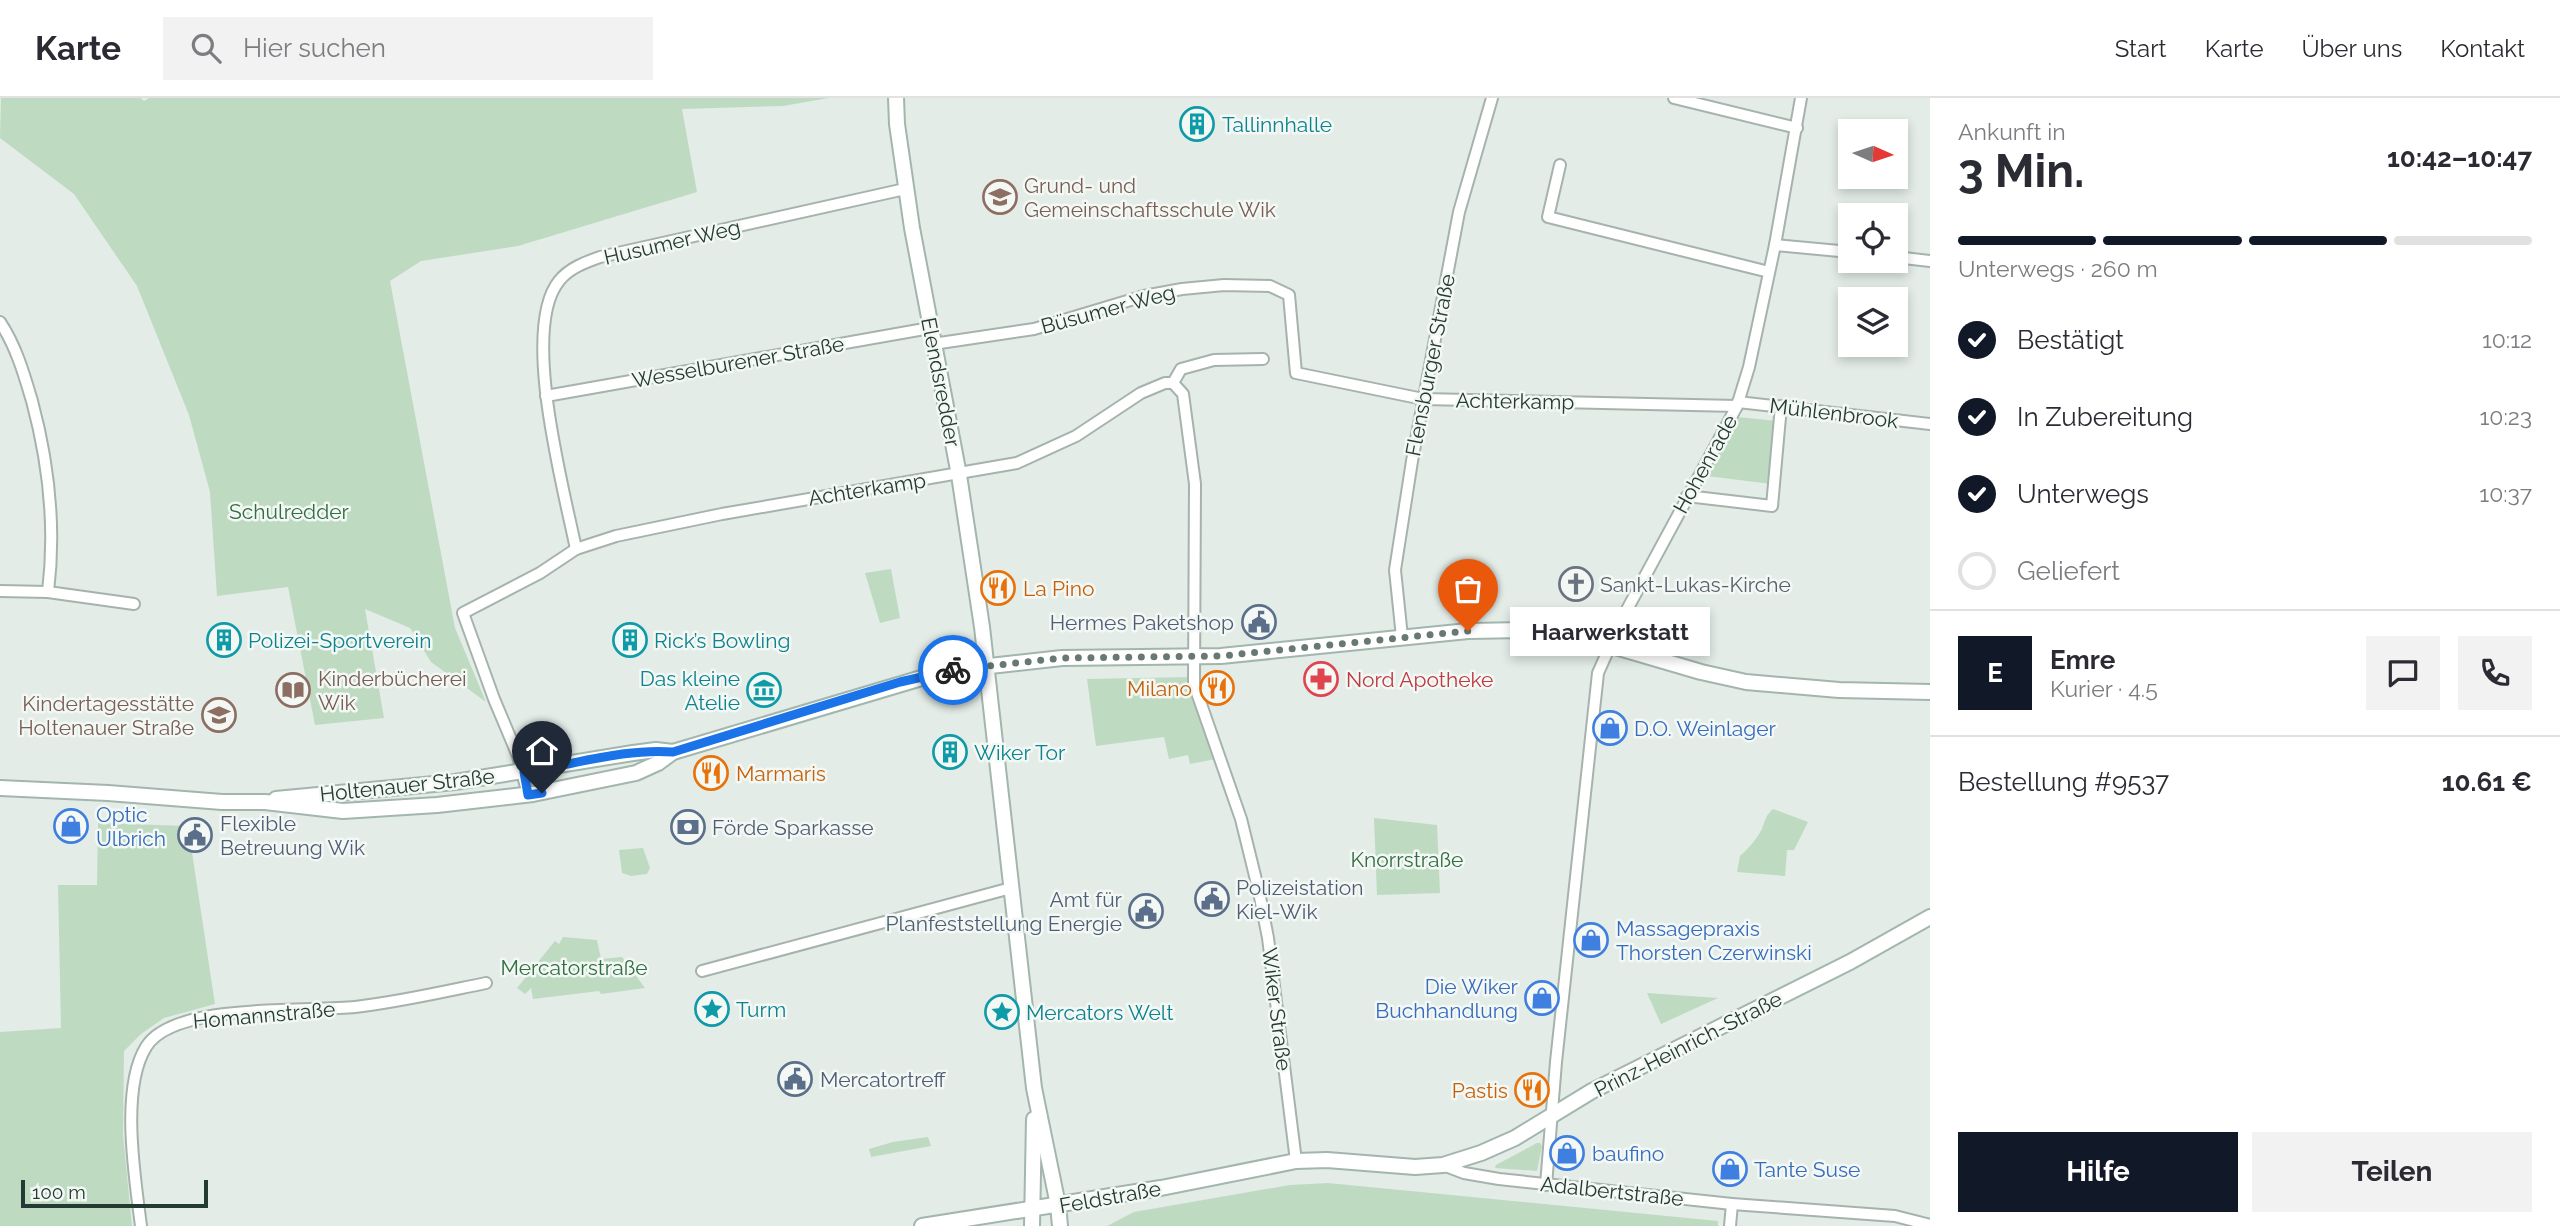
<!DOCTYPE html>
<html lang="de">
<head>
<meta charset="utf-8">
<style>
  body { margin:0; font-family:Raleway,sans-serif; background:#f2f2f3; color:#2b2b33; height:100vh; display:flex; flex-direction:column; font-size:26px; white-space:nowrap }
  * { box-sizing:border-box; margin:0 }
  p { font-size:23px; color:#7c7c81 }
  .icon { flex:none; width:38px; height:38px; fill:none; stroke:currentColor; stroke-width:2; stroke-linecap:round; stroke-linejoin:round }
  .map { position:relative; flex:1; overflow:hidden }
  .panel { display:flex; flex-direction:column; background:#fff; width:630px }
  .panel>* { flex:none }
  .needle { width:46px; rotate:93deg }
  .controls { position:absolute; left:1838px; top:21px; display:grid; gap:14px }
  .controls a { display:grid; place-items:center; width:70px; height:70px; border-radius:0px; background:#fff; box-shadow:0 4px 10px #0003; font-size:35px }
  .scale { position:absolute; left:21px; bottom:18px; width:187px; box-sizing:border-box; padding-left:7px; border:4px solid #243b33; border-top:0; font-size:19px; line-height:24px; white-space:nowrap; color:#243b33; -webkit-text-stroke:5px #f3f8f5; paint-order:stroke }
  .pin { position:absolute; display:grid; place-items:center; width:60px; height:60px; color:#fff; margin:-72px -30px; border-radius:50% 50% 50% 0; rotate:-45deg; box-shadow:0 0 7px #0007 }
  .pin .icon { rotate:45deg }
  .courier { position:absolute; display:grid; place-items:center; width:70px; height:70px; margin:-35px; border:5px solid #1a73e8; border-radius:50%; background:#fff; color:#222; box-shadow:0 2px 9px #0007 }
  .bubble { position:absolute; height:49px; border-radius:0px; background:#fff; box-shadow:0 4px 10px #0003; font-size:23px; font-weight:700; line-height:49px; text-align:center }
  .overview em { font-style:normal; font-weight:700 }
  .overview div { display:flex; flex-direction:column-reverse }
  .overview { display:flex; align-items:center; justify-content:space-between; height:119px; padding:0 28px }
  h1 { font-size:46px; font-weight:700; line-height:52px }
  .bar { display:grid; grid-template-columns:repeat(4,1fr); gap:10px 7px; align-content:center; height:84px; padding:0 28px }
  .bar i { height:9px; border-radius:5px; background:#e1e1e2 }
  .bar .current { background:#111827 }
  .bar p { grid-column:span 4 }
  .line { display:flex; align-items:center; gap:18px; padding:0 28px; border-top:2px solid #e1e1e2 }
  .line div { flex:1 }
  .round { display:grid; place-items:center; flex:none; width:74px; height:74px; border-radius:0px; background:#f2f2f3 }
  ol { padding:0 28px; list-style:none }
  li { display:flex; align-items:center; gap:21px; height:77px }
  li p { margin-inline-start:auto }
  li .icon { padding:7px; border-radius:50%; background:#111827; color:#fff; stroke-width:4 }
  li:last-child { color:#7c7c81 }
  li i { width:38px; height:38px; border:4px solid #e1e1e2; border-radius:50% }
  .button { display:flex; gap:14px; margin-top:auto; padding:14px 28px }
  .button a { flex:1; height:80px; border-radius:0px; background:#111827; color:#fff; font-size:28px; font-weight:700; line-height:80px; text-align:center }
  .button a+a { background:#f2f2f3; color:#2b2b33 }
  header { display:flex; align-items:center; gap:42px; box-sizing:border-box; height:98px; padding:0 35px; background:#fff; border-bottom:2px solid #e1e1e2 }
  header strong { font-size:33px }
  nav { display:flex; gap:38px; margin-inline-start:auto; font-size:24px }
  .search { width:490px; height:63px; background:#f2f2f3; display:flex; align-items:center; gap:18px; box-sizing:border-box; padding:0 24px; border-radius:0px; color:#7c7c81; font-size:26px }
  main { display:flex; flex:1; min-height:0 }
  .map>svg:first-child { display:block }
  .green { fill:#bedbc2 }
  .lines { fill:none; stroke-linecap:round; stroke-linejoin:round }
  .street-casing { stroke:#a6b3ad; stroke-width:14 }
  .secondary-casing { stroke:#a2b6ad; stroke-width:18 }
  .street { stroke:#fff; stroke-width:10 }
  .secondary { stroke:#fff; stroke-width:14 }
  .done { stroke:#677972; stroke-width:7; stroke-dasharray:0 12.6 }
  .route { stroke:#1a73e8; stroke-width:9 }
  .labels { text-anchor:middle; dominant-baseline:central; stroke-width:5; stroke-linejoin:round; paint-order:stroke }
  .culture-label { font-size:21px; fill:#0d838f; stroke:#f3f8f5; text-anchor:start }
  .education-label { font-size:21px; fill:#785e54; stroke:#f3f8f5; text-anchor:start }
  .street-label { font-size:21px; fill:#243b33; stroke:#f3f8f5 }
  .park-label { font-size:21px; fill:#326f42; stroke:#f3f8f5 }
  .worship-label { font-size:21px; fill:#5b616d; stroke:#f3f8f5; text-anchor:start }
  .food-label { font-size:21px; fill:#c56008; stroke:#f3f8f5; text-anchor:start }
  .service-label { font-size:21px; fill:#4e5e75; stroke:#f3f8f5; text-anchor:start }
  .health-label { font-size:21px; fill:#be3a42; stroke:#f3f8f5; text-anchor:start }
  .shop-label { font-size:21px; fill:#366cbe; stroke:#f3f8f5; text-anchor:start }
</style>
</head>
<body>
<header>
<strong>Karte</strong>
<div class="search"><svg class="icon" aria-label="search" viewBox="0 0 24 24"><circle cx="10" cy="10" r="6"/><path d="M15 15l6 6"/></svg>Hier suchen</div>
<nav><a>Start</a><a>Karte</a><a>Über uns</a><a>Kontakt</a></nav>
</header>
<main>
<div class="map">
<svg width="1930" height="1128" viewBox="0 0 1930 1128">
  <rect width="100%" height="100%" fill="#e3ece7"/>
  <g class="green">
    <polygon points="1,0 141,0 144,3 149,0 829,0 783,8 682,11 697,94 518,148 421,163 390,183 455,530 486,604 431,564 410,530 365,511 384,620 315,627 288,489 217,498 210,394 189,317 137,188 74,96 0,40"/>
    <polygon points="1738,319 1777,323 1771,386 1707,378"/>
    <polygon points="891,471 900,520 880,525 865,475"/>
    <polygon points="1193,579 1221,660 1190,666 1188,657 1169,661 1164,639 1096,648 1087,581"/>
    <path d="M1773,711L1808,724L1794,752H1787L1785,778L1737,774L1740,758C1749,750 1756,742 1762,731C1765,722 1766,717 1773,711Z"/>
    <polygon points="1374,720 1437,727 1440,795 1377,797"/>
    <polygon points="98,725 188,728 215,906 164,920 141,936 124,953 123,1037 132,1128 0,1128 0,934 61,930 58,787 97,787"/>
    <polygon points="643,750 650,770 647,776 631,778 622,775 619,752"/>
    <polygon points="563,839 597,842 601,861 622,859 645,890 601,896 599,893 533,901 531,890 525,896 517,890 555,843 559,846"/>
    <polygon points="1647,895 1718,900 1661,926"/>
    <polygon points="928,1039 931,1048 871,1059 869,1051 893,1044"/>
    <polygon points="1537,1045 1540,1045 1542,1048 1537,1073 1495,1070 1496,1067"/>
    <polygon points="1328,1085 1718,1123 1718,1128 1107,1128 1134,1114 1290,1087"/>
  </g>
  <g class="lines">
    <g class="street-casing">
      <g id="street">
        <polyline points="1674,0 1797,30"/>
        <polyline points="1560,67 1548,119 1769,174"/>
        <polyline points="1775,147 1850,154"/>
        <polyline points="1895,159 1930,163"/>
        <path d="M0,224C16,248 24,276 32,303C49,366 56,429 48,494"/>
        <polyline points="933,246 1034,231 1144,198 1182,191 1224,187 1270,188 1289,197 1296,275 1423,301 1737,308"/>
        <polyline points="1173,285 1183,296 1195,386 1194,586 1241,721 1259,794 1268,840 1296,1063"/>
        <polyline points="1173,285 1181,271 1214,262 1263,261"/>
        <polyline points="546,298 930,230"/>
        <polyline points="1738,304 1930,326"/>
        <polyline points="1687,398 1772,408 1781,308"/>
        <path d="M576,451C564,392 520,231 559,183C569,170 586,164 600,159L905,91"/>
        <polyline points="0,493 48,494 134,506"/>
        <polyline points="1402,539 1395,472 1412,363 1459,114 1492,0"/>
        <polyline points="528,697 518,658 494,601 463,515 540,475 576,451 616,438 722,416 1017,365 1076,338 1141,295 1165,285 1173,285"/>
        <polyline points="702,873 1011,790"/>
        <polyline points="1443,1067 1464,1075 1499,1081 1732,1106 1895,1118 1930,1127"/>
        <polyline points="1546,1087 1556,964 1598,575 1623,519 1737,308 1749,269 1775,147 1801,0"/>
        <path d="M141,1128C135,1080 120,991 146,949C173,904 306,914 355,909C399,904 442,894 486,885"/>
        <polyline points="1730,1128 1732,1106"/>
      </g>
    </g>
    <g class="secondary-casing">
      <g id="secondary">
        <polyline points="896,0 897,26 912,130 959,377 982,529 1034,990 1058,1107 1060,1128"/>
        <polyline points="0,690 108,695 222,704 265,704 343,713 437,707 533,696 636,675 658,665 673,654 945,573 1062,560 1221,558 1468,533 1525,532 1578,538 1701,574 1746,584 1839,592 1930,594"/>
        <polyline points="276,701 455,684 633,655 656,652 673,654"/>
        <polyline points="922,1128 1161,1090 1296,1063 1327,1062 1415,1069 1443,1067 1481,1055 1515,1040 1592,993 1850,864 1930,819"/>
        <polyline points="1032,1128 1034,1021"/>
      </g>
    </g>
    <use href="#street" class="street"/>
    <use href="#secondary" class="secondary"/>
  </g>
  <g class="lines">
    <polyline class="done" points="953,572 1062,560 1221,558 1468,533"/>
    <path class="route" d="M542,695L528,697L524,674C573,667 624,650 673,654L900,584L953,572"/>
  </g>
  <defs>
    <g id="building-ring" transform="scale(1.75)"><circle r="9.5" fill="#f3f8f5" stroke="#0f9aa8" stroke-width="1.5"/><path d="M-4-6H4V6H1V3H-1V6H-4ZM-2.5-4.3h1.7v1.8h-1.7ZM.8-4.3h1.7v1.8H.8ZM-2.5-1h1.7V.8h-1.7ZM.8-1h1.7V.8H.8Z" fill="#0f9aa8"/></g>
    <g id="school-ring" transform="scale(1.75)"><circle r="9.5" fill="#f3f8f5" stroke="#8d6e63" stroke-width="1.5"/><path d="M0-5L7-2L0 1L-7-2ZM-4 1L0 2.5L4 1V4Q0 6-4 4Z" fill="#8d6e63"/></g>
    <g id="church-ring" transform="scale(1.75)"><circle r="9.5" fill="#f3f8f5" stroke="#6b7280" stroke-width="1.5"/><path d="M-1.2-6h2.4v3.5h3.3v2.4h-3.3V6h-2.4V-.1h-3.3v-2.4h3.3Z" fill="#6b7280"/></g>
    <g id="restaurant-ring" transform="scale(1.75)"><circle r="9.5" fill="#f3f8f5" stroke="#e8710a" stroke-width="1.5"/><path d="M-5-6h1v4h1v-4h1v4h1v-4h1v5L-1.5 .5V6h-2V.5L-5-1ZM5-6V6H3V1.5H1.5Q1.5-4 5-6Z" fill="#e8710a"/></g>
    <g id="civic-ring" transform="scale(1.75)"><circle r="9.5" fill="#f3f8f5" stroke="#5c6f8a" stroke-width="1.5"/><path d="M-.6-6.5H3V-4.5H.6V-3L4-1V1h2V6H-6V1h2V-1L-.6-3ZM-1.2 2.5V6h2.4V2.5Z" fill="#5c6f8a"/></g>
    <g id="pharmacy-ring" transform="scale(1.75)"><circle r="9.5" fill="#f3f8f5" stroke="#e0444e" stroke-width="1.5"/><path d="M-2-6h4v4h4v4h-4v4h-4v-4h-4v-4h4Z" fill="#e0444e"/></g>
    <g id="library-ring" transform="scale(1.75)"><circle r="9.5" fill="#f3f8f5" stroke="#8d6e63" stroke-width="1.5"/><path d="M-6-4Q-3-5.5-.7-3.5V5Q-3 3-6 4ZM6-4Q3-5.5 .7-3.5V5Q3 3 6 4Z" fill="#8d6e63"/></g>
    <g id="museum-ring" transform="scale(1.75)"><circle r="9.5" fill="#f3f8f5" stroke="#0f9aa8" stroke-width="1.5"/><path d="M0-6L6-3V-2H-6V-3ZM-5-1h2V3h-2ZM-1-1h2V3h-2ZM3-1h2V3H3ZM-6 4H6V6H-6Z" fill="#0f9aa8"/></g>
    <g id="shop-ring" transform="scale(1.75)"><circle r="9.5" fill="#f3f8f5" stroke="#3f7fe0" stroke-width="1.5"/><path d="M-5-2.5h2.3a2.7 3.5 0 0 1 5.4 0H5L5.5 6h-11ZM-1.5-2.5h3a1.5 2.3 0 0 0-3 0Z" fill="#3f7fe0"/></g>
    <g id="bank-ring" transform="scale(1.75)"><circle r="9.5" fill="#f3f8f5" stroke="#5c6f8a" stroke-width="1.5"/><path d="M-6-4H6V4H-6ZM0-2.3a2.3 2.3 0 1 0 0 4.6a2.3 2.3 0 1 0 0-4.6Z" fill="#5c6f8a"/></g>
    <g id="sight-ring" transform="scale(1.75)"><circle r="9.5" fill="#f3f8f5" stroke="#0f9aa8" stroke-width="1.5"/><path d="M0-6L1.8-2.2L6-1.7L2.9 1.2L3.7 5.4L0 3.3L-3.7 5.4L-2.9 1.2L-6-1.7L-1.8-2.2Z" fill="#0f9aa8"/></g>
  </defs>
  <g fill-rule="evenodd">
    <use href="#building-ring" x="1197" y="26"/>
    <use href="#school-ring" x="1000" y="99"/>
    <use href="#church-ring" x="1576" y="486"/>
    <use href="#restaurant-ring" x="998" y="490"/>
    <use href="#civic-ring" x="1259" y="524"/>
    <use href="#building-ring" x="224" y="542"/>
    <use href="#building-ring" x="630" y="542"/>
    <use href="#pharmacy-ring" x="1321" y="581"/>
    <use href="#restaurant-ring" x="1217" y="590"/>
    <use href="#library-ring" x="293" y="592"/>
    <use href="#museum-ring" x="764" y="592"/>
    <use href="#school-ring" x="219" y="617"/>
    <use href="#shop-ring" x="1610" y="630"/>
    <use href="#building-ring" x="950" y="654"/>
    <use href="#restaurant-ring" x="711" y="675"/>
    <use href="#shop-ring" x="71" y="728"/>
    <use href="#bank-ring" x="688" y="729"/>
    <use href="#civic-ring" x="195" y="737"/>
    <use href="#civic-ring" x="1212" y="801"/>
    <use href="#civic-ring" x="1146" y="813"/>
    <use href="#shop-ring" x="1591" y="842"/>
    <use href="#shop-ring" x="1542" y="900"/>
    <use href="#sight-ring" x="712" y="911"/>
    <use href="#sight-ring" x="1002" y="914"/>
    <use href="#civic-ring" x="795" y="981"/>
    <use href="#restaurant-ring" x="1532" y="992"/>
    <use href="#shop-ring" x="1567" y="1055"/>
    <use href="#shop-ring" x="1730" y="1071"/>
  </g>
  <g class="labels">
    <g class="culture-label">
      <text x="1222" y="26">Tallinnhalle</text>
      <text x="248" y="542">Polizei-Sportverein</text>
      <text x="654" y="542">Rick’s Bowling</text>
      <text x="740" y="580" text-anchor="end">Das kleine<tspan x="740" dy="24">Atelie</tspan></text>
      <text x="974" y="654">Wiker Tor</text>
      <text x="736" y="911">Turm</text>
      <text x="1026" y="914">Mercators Welt</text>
    </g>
    <g class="education-label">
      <text x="1024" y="87">Grund- und<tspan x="1024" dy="24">Gemeinschaftsschule Wik</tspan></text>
      <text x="318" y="580">Kinderbücherei<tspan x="318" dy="24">Wik</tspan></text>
      <text x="194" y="605" text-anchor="end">Kindertagesstätte<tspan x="194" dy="24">Holtenauer Straße</tspan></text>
    </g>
    <g class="street-label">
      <text transform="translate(672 144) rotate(-13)">Husumer Weg</text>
      <text transform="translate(1108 211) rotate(-15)">Büsumer Weg</text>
      <text transform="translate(738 264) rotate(-10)">Wesselburener Straße</text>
      <text transform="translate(1430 267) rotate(-79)">Flensburger Straße</text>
      <text transform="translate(941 284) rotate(79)">Elendsredder</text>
      <text transform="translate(1515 303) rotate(1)">Achterkamp</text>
      <text transform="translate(1834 315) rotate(7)">Mühlenbrook</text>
      <text transform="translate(1705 366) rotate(-61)">Hohenrade</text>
      <text transform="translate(867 391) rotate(-9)">Achterkamp</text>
      <text transform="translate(407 687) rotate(-6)">Holtenauer Straße</text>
      <text transform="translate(1277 911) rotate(83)">Wiker Straße</text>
      <text transform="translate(264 917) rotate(-5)">Homannstraße</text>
      <text transform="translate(1688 946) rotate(-27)">Prinz-Heinrich-Straße</text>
      <text transform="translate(1612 1093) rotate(6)">Adalbertstraße</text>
      <text transform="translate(1110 1099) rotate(-10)">Feldstraße</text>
    </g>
    <g class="park-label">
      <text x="289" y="413">Schulredder</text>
      <text x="1407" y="761">Knorrstraße</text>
      <text x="574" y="869">Mercatorstraße</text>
    </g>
    <g class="worship-label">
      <text x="1600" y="486">Sankt-Lukas-Kirche</text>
    </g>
    <g class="food-label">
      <text x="1023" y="490">La Pino</text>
      <text x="1192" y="590" text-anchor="end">Milano</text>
      <text x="736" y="675">Marmaris</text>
      <text x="1508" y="992" text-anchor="end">Pastis</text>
    </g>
    <g class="service-label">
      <text x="1234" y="524" text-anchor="end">Hermes Paketshop</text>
      <text x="220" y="725">Flexible<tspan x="220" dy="24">Betreuung Wik</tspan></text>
      <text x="712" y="729">Förde Sparkasse</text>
      <text x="1236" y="789">Polizeistation<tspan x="1236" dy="24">Kiel-Wik</tspan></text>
      <text x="1122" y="801" text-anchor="end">Amt für<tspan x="1122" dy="24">Planfeststellung Energie</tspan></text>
      <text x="820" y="981">Mercatortreff</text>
    </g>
    <g class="health-label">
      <text x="1346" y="581">Nord Apotheke</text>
    </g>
    <g class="shop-label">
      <text x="1634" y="630">D.O. Weinlager</text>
      <text x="96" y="716">Optic<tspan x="96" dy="24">Ulbrich</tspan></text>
      <text x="1616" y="830">Massagepraxis<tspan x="1616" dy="24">Thorsten Czerwinski</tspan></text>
      <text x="1518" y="888" text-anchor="end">Die Wiker<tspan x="1518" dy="24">Buchhandlung</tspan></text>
      <text x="1592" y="1055">baufino</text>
      <text x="1754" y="1071">Tante Suse</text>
    </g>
  </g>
</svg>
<div class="controls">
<a><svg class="needle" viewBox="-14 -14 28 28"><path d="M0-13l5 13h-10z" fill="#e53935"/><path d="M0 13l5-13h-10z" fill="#7c7c81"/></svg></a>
<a><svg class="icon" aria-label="locate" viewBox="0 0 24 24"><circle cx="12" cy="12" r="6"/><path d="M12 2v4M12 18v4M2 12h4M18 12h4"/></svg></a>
<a><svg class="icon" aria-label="layers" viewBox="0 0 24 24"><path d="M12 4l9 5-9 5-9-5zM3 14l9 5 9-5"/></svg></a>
</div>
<div class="scale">100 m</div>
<div class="pin" style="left:1468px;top:533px;background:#ea580c"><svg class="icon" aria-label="bag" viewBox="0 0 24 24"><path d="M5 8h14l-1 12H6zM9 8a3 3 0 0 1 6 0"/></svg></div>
<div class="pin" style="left:542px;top:695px;background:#1f2937"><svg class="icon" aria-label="home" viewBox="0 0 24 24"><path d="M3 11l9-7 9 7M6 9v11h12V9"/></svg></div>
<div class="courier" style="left:953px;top:572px"><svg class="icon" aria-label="bike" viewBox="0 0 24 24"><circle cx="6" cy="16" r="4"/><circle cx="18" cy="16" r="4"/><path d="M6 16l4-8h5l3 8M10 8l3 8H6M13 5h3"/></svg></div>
<div class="bubble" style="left:1510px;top:509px;width:200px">Haarwerkstatt</div>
</div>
<section class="panel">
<div class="overview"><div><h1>3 Min.</h1><p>Ankunft in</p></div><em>10:42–10:47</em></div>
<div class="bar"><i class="current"></i><i class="current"></i><i class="current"></i><i></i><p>Unterwegs · 260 m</p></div>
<ol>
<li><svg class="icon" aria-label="check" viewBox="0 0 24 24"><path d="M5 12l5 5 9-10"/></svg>Bestätigt<p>10:12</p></li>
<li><svg class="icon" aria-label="check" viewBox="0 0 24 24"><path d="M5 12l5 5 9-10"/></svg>In Zubereitung<p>10:23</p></li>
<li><svg class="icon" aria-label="check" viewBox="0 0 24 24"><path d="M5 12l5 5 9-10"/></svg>Unterwegs<p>10:37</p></li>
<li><i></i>Geliefert</li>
</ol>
<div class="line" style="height:126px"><b class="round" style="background:#111827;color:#fff">E</b><div><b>Emre</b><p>Kurier · 4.5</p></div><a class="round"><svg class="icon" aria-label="chat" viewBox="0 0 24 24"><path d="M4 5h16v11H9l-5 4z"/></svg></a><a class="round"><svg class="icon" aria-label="phone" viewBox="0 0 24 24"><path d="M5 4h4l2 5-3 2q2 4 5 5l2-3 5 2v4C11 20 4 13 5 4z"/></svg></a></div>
<div class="line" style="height:91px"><div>Bestellung #9537</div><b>10.61 €</b></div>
<div class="button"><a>Hilfe</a><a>Teilen</a></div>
</section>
</main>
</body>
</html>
